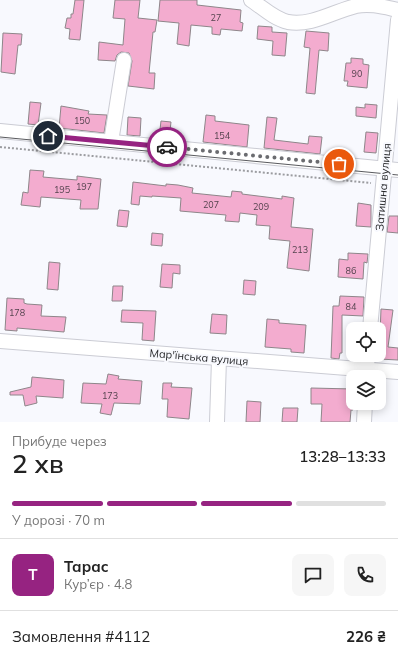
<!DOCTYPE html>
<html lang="uk">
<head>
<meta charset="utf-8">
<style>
  body { margin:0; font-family:Mulish,sans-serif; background:#f6f6f6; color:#222; height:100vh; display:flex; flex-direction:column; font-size:15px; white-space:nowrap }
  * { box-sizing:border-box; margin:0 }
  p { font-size:13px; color:#767676 }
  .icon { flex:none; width:22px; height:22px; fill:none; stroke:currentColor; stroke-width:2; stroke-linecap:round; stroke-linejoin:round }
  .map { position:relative; height:422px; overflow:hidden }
  .details { display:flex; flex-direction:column; background:#fff; flex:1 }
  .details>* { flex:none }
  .buttons { position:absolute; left:346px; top:322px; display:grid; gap:8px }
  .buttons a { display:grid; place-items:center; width:40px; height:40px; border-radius:8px; background:#fff; box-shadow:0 2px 10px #0003; font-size:20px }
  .pin { position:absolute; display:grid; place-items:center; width:34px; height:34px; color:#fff; margin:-17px; border:2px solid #fff; border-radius:50%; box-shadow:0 1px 4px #0007 }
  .courier { position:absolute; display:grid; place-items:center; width:40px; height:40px; margin:-20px; border:3px solid #962381; border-radius:50%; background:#fff; color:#222; box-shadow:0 1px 5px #0007 }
  .summary em { font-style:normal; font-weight:600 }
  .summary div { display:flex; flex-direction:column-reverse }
  .summary { display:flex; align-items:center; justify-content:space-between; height:68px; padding:0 12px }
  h1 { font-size:26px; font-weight:600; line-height:30px }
  .bar { display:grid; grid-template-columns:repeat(4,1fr); gap:6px 4px; align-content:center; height:48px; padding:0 12px }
  .bar i { height:5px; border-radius:3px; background:#e0e0e0 }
  .bar .current { background:#962381 }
  .bar p { grid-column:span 4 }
  .line { display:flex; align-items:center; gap:10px; padding:0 12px; border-top:1px solid #e0e0e0 }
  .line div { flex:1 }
  .round { display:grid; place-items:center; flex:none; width:42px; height:42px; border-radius:8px; background:#f6f6f6 }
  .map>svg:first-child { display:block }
  .building { fill:#f3accf; stroke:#8e868a }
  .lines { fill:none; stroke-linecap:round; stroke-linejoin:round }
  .minor-casing { stroke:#cbccd4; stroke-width:16 }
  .path { stroke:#9b9ca0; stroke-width:2; stroke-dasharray:2 2; stroke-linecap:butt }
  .minor { stroke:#fff; stroke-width:14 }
  .tram { stroke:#595a5e; stroke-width:1 }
  .done { stroke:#6b6c70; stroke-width:4; stroke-dasharray:0 7.2 }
  .route { stroke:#962381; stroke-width:5 }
  .labels { text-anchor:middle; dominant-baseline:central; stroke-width:4; stroke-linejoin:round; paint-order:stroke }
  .number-label { font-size:9px; fill:#54434e }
  .street-label { font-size:11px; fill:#1f2023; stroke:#f8f9fe }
</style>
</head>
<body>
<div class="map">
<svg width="398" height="422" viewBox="0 0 398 422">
  <rect width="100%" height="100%" fill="#f8f9fe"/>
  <g class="building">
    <polygon points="75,0 84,0 80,40 69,39 70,29 65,28 67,18 71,18 71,14 73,14"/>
    <polygon points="115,0 140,0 138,18 157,20 155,32 153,32 149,73 155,73 154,89 128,86 132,61 129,53 121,52 117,55 115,61 98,60 99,42 123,45 125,19 113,18"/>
    <polygon points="160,0 197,0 197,5 241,10 240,22 243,23 242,31 221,29 220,35 212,34 212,27 191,25 189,46 177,44 179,23 158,21"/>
    <polygon points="258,26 272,27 272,32 287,33 285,56 272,55 273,41 257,39"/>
    <polygon points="306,31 329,33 328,51 319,50 315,94 306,93 310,48 304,47"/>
    <polygon points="3,33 22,34 21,45 18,45 15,74 1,72"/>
    <polygon points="351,58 363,59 363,64 369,65 367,88 347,86 348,81 344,81 346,63 351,63"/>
    <polygon points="30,102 41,103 38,125 28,124"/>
    <polygon points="365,104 377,105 376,118 356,116 356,107 365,108"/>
    <polygon points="61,106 89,111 88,114 107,115 104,133 59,128"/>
    <polygon points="206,115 215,116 215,121 249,125 247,147 203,142"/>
    <polygon points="128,117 141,118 140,136 127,135"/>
    <polygon points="267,117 277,118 274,140 308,144 309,136 322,137 320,154 264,148"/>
    <polygon points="161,121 171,122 169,139 159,138"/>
    <polygon points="366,132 378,133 376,153 364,152"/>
    <polygon points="30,170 44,171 43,177 77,180 77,176 101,179 98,209 80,209 81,200 41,197 40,207 21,205 23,192 28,193"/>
    <polygon points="133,182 166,186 166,184 178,185 193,188 192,193 231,197 232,191 242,192 242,194 282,199 282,196 294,198 291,227 313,229 309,271 287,268 290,241 269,239 270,226 256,225 257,215 240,213 239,222 225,221 226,215 180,211 181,198 152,196 152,197 140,196 139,205 131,204"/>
    <polygon points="358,203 371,205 371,227 356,226"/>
    <polygon points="119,210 129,211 127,227 117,226"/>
    <polygon points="389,216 398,216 398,233 387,232"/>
    <polygon points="152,233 163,234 162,246 151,245"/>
    <polygon points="348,253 368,254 367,263 364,262 363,279 338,277 339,259 348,260"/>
    <polygon points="49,262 60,263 58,290 47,289"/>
    <polygon points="162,264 180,265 180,274 173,273 172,288 160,287"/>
    <polygon points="244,280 256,281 255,295 243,294"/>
    <polygon points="113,286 123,286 122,301 112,301"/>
    <polygon points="340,296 364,297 363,316 342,315 342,353 340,353 339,359 331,358 333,306 339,306"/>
    <polygon points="7,298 24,299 24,303 27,304 42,305 41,316 66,317 64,332 17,328 17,331 5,330"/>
    <polygon points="381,309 393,310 388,347 398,348 398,360 379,359"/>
    <polygon points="122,310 156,311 154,341 142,340 143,323 121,322"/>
    <polygon points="212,314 227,315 226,334 210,333"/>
    <polygon points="267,319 279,320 279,323 306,325 304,353 291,352 291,349 265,347"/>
    <polygon points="108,374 119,376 118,379 142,381 140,404 114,403 111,415 100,413 102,404 81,403 83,383 106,384"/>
    <polygon points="32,377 64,380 63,398 36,396 37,403 25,406 23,395 10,395 10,392 31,387"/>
    <polygon points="163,383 172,383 171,387 192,388 189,419 167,417 168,399 162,399"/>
    <polygon points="311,388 353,389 353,410 351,410 350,422 321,422 322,404 311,404"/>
    <polygon points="247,401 261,402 260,422 246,422"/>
    <polygon points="283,408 298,408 297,422 282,422"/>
  </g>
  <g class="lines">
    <g class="minor-casing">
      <g id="minor">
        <path d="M251,0C262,7 274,19 288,22C312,26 332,12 356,6C370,3 384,7 398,10"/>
        <polyline points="0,131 398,170"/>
        <polyline points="111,142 124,60"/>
        <polyline points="370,329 398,20"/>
        <polyline points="0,341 398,372"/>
        <polyline points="366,377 368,355"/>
        <polyline points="217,422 219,359"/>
        <polyline points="364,422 365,403"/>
      </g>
    </g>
    <polyline class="path" points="0,147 371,183"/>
    <use href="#minor" class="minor"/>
    <polyline class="tram" points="0,137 398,175"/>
  </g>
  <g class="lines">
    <polyline class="done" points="167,147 339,164"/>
    <polyline class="route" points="48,136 167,147"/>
  </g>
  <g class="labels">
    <g class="number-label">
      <text x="216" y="17">27</text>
      <text x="357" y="73">90</text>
      <text x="82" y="120">150</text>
      <text x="222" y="135">154</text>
      <text x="84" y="186">197</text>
      <text x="62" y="189">195</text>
      <text x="211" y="204">207</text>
      <text x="261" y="206">209</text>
      <text x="300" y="249">213</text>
      <text x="351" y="270">86</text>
      <text x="351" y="306">84</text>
      <text x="17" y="312">178</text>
      <text x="110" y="395">173</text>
    </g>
    <g class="street-label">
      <text transform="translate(383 187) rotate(-85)">Затишна вулиця</text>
      <text transform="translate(199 357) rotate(5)">Мар'їнська вулиця</text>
    </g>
  </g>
</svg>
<div class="buttons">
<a><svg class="icon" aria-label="locate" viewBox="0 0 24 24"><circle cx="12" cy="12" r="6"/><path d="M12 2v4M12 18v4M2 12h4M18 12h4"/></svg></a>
<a><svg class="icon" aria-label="layers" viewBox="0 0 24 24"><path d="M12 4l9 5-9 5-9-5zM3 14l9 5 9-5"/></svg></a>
</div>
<div class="pin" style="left:339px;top:164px;background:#ea580c"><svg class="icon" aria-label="bag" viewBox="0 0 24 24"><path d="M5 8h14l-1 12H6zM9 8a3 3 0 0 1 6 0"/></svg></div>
<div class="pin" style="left:48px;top:136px;background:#1f2937"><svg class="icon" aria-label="home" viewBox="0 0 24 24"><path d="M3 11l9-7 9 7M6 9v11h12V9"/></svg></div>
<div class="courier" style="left:167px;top:147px"><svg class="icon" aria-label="car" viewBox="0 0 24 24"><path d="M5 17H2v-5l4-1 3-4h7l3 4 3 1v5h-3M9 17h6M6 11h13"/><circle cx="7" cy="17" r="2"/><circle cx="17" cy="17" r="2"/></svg></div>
</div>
<section class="details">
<div class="summary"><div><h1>2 хв</h1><p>Прибуде через</p></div><em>13:28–13:33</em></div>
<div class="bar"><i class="current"></i><i class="current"></i><i class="current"></i><i></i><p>У дорозі · 70 m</p></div>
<div class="line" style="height:72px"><b class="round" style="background:#962381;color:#fff">Т</b><div><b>Тарас</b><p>Кур’єр · 4.8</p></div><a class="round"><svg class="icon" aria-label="chat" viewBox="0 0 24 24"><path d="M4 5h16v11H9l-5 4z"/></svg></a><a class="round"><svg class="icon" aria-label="phone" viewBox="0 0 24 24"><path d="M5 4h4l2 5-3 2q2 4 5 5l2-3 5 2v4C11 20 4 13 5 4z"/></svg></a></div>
<div class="line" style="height:52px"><div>Замовлення #4112</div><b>226 ₴</b></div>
</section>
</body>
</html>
